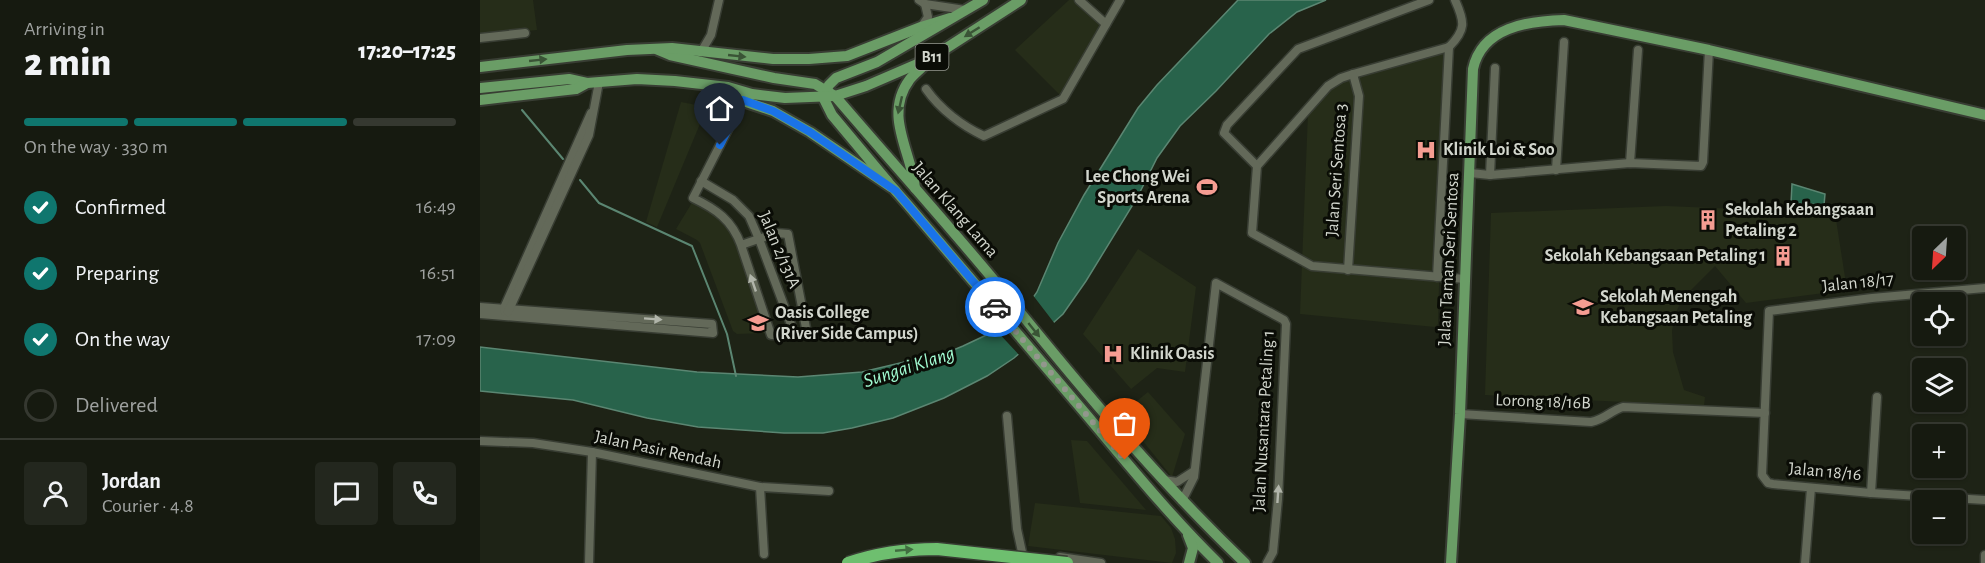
<!DOCTYPE html>
<html lang="en">
<head>
<meta charset="utf-8">
<style>
  body { margin:0; font-family:"Alegreya Sans",sans-serif; background:#23271e; color:#f1f3f6; height:100vh; display:flex; flex-direction:column; font-size:22px; white-space:nowrap }
  * { box-sizing:border-box; margin:0 }
  p { font-size:20px; color:#9ea19f }
  .icon { flex:none; width:33px; height:33px; fill:none; stroke:currentColor; stroke-width:2; stroke-linecap:round; stroke-linejoin:round }
  .map { position:relative; flex:1; overflow:hidden }
  .side { display:flex; flex-direction:column; background:#161a10; width:480px }
  .side>* { flex:none }
  .needle { width:39px; rotate:205deg }
  .fabs { position:absolute; left:1432px; top:226px; display:grid; gap:12px }
  .fabs a { display:grid; place-items:center; width:54px; height:54px; border-radius:6px; background:#161a10; box-shadow:0 2px 4px #0004,0 0 0 2px #353830; font-size:30px }
  .pin { position:absolute; display:grid; place-items:center; width:51px; height:51px; color:#fff; margin:-62px -26px; border-radius:50% 50% 50% 0; rotate:-45deg; box-shadow:0 0 6px #0007 }
  .pin .icon { rotate:45deg }
  .courier { position:absolute; display:grid; place-items:center; width:60px; height:60px; margin:-30px; border:4px solid #1a73e8; border-radius:50%; background:#fff; color:#222; box-shadow:0 2px 8px #0007 }
  .headline em { font-style:normal; font-weight:800 }
  .headline div { display:flex; flex-direction:column-reverse }
  .headline { display:flex; align-items:center; justify-content:space-between; height:102px; padding:0 24px }
  h1 { font-size:39px; font-weight:800; line-height:45px }
  .bar { display:grid; grid-template-columns:repeat(4,1fr); gap:9px 6px; align-content:center; height:72px; padding:0 24px }
  .bar i { height:8px; border-radius:4px; background:#353830 }
  .bar .current { background:#0f766e }
  .bar p { grid-column:span 4 }
  .line { display:flex; align-items:center; gap:15px; padding:0 24px; border-top:2px solid #353830 }
  .line div { flex:1 }
  .round { display:grid; place-items:center; flex:none; width:63px; height:63px; border-radius:6px; background:#23271e }
  ol { padding:0 24px; list-style:none }
  li { display:flex; align-items:center; gap:18px; height:66px }
  li p { margin-inline-start:auto }
  li .icon { padding:6px; border-radius:50%; background:#0f766e; color:#fff; stroke-width:4 }
  li:last-child { color:#9ea19f }
  li i { width:33px; height:33px; border:3px solid #353830; border-radius:50% }
  main { display:flex; flex:1; min-height:0 }
  .map>svg:first-child { display:block }
  .built { fill:#262d19 }
  .water { fill:#28634b; stroke:#5b8672; stroke-width:1.5 }
  .pier { fill:#1e2316 }
  .lines { fill:none; stroke-linecap:round; stroke-linejoin:round }
  .stream { stroke:#5b8672; stroke-width:2 }
  .minor-casing { stroke:#383d33; stroke-width:11 }
  .major-casing { stroke:#383d33; stroke-width:14 }
  .minor { stroke:#636959; stroke-width:8 }
  .major { stroke:#6a9d66; stroke-width:10 }
  .highway-bridge-casing { stroke:#383d33; stroke-width:15; stroke-linecap:butt }
  .highway-bridge { stroke:#6ebf6f; stroke-width:12 }
  .oneway { fill:#3a5436 }
  .oneway2 { fill:#b1b5aa }
  .oneway3 { fill:#416e40 }
  .done { stroke:#93978d; stroke-width:6; stroke-dasharray:0 10.8 }
  .route { stroke:#1a73e8; stroke-width:8 }
  .labels { text-anchor:middle; dominant-baseline:central; stroke-width:6; stroke-linejoin:round; paint-order:stroke }
  .shield { fill:#0a0c06; stroke:#969991; stroke-width:1.5 }
  .shield-label { font-size:16px; font-weight:bold; fill:#d2d6cd }
  .poi-label { font-size:18px; font-weight:bold; fill:#d2d6cd; stroke:#0a0c06; text-anchor:start }
  .street-label { font-size:18px; fill:#d2d6cd; stroke:#0a0c06 }
  .water-label { font-size:20px; font-style:italic; fill:#a0fad1; stroke:#0a0c06 }
</style>
</head>
<body>
<main>
<section class="side">
<div class="headline"><div><h1>2 min</h1><p>Arriving in</p></div><em>17:20–17:25</em></div>
<div class="bar"><i class="current"></i><i class="current"></i><i class="current"></i><i></i><p>On the way · 330 m</p></div>
<ol>
<li><svg class="icon" aria-label="check" viewBox="0 0 24 24"><path d="M5 12l5 5 9-10"/></svg>Confirmed<p>16:49</p></li>
<li><svg class="icon" aria-label="check" viewBox="0 0 24 24"><path d="M5 12l5 5 9-10"/></svg>Preparing<p>16:51</p></li>
<li><svg class="icon" aria-label="check" viewBox="0 0 24 24"><path d="M5 12l5 5 9-10"/></svg>On the way<p>17:09</p></li>
<li><i></i>Delivered</li>
</ol>
<div class="line" style="height:108px"><a class="round"><svg class="icon" aria-label="person" viewBox="0 0 24 24"><circle cx="12" cy="8" r="4"/><path d="M4 21q1-7 8-7t8 7"/></svg></a><div><b>Jordan</b><p>Courier · 4.8</p></div><a class="round"><svg class="icon" aria-label="chat" viewBox="0 0 24 24"><path d="M4 5h16v11H9l-5 4z"/></svg></a><a class="round"><svg class="icon" aria-label="phone" viewBox="0 0 24 24"><path d="M5 4h4l2 5-3 2q2 4 5 5l2-3 5 2v4C11 20 4 13 5 4z"/></svg></a></div>
</section>
<div class="map">
<svg width="1505" height="563" viewBox="0 0 1505 563">
  <rect width="100%" height="100%" fill="#1e2316"/>
  <g class="built">
    <polygon points="0,0 53,0 57,30 0,36"/>
    <polygon points="589,0 595,0 622,24 581,96 535,50"/>
    <polygon points="965,51 958,324 955,327 820,314 828,113 850,88 861,81"/>
    <polygon points="201,102 227,107 177,227 166,222"/>
    <polygon points="213,201 236,213 254,234 287,333 257,334 253,331 220,243 217,240 196,229"/>
    <polygon points="1186,206 1355,213 1367,290 1266,303 1235,266 1202,299 1195,315 1192,331 1193,352 1204,390 1225,397 1224,406 1005,395 1011,213"/>
    <polygon points="658,249 716,287 705,372 677,368 651,389 603,334"/>
    <polygon points="668,392 705,434 692,477 641,414"/>
    <polygon points="591,440 607,441 666,510 600,503"/>
    <polygon points="555,503 681,516 691,528 695,539 696,553 692,563 548,546"/>
  </g>
  <g class="water">
    <polygon points="758,0 846,0 817,12 789,34 736,91 700,126 677,158 657,198 606,281 583,314 534,358 507,376 464,398 413,418 372,428 343,433 304,433 218,427 167,418 93,400 0,391 0,347 217,372 318,377 382,372 471,351 483,346 517,330 550,302 557,292 578,243 604,195 658,108 677,85"/>
    <polygon points="1312,184 1345,194 1344,205 1311,203"/>
  </g>
  <polygon class="pier" points="552,294 575,324 540,356 514,328 533,314"/>
  <g class="lines">
    <g class="stream">
      <polyline points="42,110 83,159"/>
      <polyline points="100,180 119,203 212,246 247,334 256,376"/>
    </g>
    <g class="minor-casing">
      <g id="minor">
        <polyline points="439,0 445,4 485,10"/>
        <polyline points="599,0 626,24"/>
        <polyline points="441,27 448,17 445,4"/>
        <polyline points="0,38 45,33"/>
        <polyline points="969,47 873,74 861,78 848,86 777,166 772,233 832,266 985,279"/>
        <path d="M969,47C986,30 985,22 975,0"/>
        <polyline points="221,52 231,35 239,0"/>
        <path d="M446,89C460,109 482,126 504,136L583,99L640,0"/>
        <polyline points="1150,163 1158,50"/>
        <polyline points="777,166 744,133 747,125 818,49 949,0"/>
        <polyline points="1076,170 1084,42"/>
        <polyline points="990,173 1010,175 1150,163 1221,166 1223,162 1229,50"/>
        <polyline points="1010,175 1015,68"/>
        <polyline points="221,181 253,200 269,216 279,239 315,335"/>
        <path d="M261,245L296,233L308,234L326,328L325,332L321,335H291L261,245C252,220 236,209 213,198L263,100"/>
        <polyline points="868,270 879,96 873,74"/>
        <polyline points="957,277 969,47"/>
        <polyline points="1505,288 1392,298 1289,311 1282,475 1288,483 1293,484 1391,493 1505,500"/>
        <polyline points="0,307 232,324 233,333 0,314"/>
        <polyline points="25,312 24,308 111,113"/>
        <polyline points="28,312 109,135 119,82"/>
        <path d="M980,414L1111,422C1126,419 1130,411 1143,407L1285,413"/>
        <polyline points="527,416 537,529 542,552"/>
        <polyline points="0,441 53,443 112,452 280,487 349,491"/>
        <polyline points="683,480 697,482 714,471"/>
        <polyline points="280,487 284,554"/>
        <polyline points="1391,493 1397,397"/>
        <polyline points="702,501 714,477 736,283 804,320 806,324 798,499 793,552 787,563"/>
        <polyline points="580,557 621,563"/>
        <polyline points="109,563 112,452"/>
        <polyline points="1325,563 1331,488"/>
        <polyline points="1505,563 1505,555"/>
      </g>
    </g>
    <g class="major-casing">
      <g id="major">
        <path d="M178,50L190,55L294,78L335,84L355,96C409,159 465,221 518,285C596,382 675,477 765,563"/>
        <polyline points="0,67 147,50 192,48 293,59 329,59 367,56 441,27 470,18"/>
        <polyline points="0,88 89,79 107,83"/>
        <polyline points="239,93 293,111 330,132 411,187"/>
        <polyline points="344,94 349,85 356,78 397,62 503,0"/>
        <polyline points="343,97 352,115 408,182"/>
        <polyline points="0,100 96,89 107,83 157,79 195,81 248,87 272,94 305,98 355,96 386,86 451,58 541,0"/>
        <path d="M435,188C431,150 403,115 430,79C435,73 442,68 447,62"/>
        <path d="M416,191L406,180L428,205C487,275 546,344 605,413C648,464 690,516 738,563"/>
        <polyline points="708,535 713,548 709,563"/>
        <path d="M971,563L980,414L993,69C1002,27 1048,21 1084,20L1229,50L1505,115"/>
      </g>
    </g>
    <use href="#minor" class="minor"/>
    <use href="#major" class="major"/>
    <g class="highway-bridge-casing">
      <path id="highway-bridge" d="M368,563C397,553 426,549 457,549L587,563"/>
    </g>
    <use href="#highway-bridge" class="highway-bridge"/>
  </g>
  <defs><path id="oneway-solid" d="M-6-.8H1V-3.2L6.5 0L1 3.2V.8H-6Z" transform="scale(1.5)"/></defs>
  <g class="oneway">
    <use href="#oneway-solid" transform="translate(492 32) rotate(148)"/>
    <use href="#oneway-solid" transform="translate(257 56) rotate(6)"/>
    <use href="#oneway-solid" transform="translate(58 60) rotate(-6)"/>
    <use href="#oneway-solid" transform="translate(420 105) rotate(103)"/>
    <use href="#oneway-solid" transform="translate(554 330) rotate(51)"/>
  </g>
  <g class="oneway2">
    <use href="#oneway-solid" transform="translate(273 283) rotate(-109)"/>
    <use href="#oneway-solid" transform="translate(173 319) rotate(4)"/>
    <use href="#oneway-solid" transform="translate(798 494) rotate(-86)"/>
  </g>
  <use class="oneway3" href="#oneway-solid" transform="translate(424 550) rotate(-5)"/>
  <g class="lines">
    <polyline class="done" points="515,307 645,460"/>
    <polyline class="route" points="240,145 263,100 293,111 330,132 416,191 515,307"/>
  </g>
  <defs>
    <g id="hospital-bare" transform="scale(1.62)"><path d="M-5-5h3v3.5h4V-5h3V5h-3V1.5h-4V5h-3Z" fill="#f59c92" stroke="#0a0c06" stroke-width="2.5" paint-order="stroke"/></g>
    <g id="stadium-bare" transform="scale(1.62)"><path d="M0-5a6.5 5 0 1 0 0 10a6.5 5 0 1 0 0-10ZM-3.5-1.8h7v3.6h-7Z" fill="#f59c92" stroke="#0a0c06" stroke-width="2.5" paint-order="stroke"/></g>
    <g id="building-bare" transform="scale(1.62)"><path d="M-4-6H4V6H1V3H-1V6H-4ZM-2.5-4.3h1.7v1.8h-1.7ZM.8-4.3h1.7v1.8H.8ZM-2.5-1h1.7V.8h-1.7ZM.8-1h1.7V.8H.8Z" fill="#f59c92" stroke="#0a0c06" stroke-width="2.5" paint-order="stroke"/></g>
    <g id="school-bare" transform="scale(1.62)"><path d="M0-5L7-2L0 1L-7-2ZM-4 1L0 2.5L4 1V4Q0 6-4 4Z" fill="#f59c92" stroke="#0a0c06" stroke-width="2.5" paint-order="stroke"/></g>
    <g id="university-bare" transform="scale(1.62)"><path d="M0-5L7-2L0 1L-7-2ZM-4 1L0 2.5L4 1V4Q0 6-4 4Z" fill="#f59c92" stroke="#0a0c06" stroke-width="2.5" paint-order="stroke"/></g>
  </defs>
  <g fill-rule="evenodd">
    <use href="#hospital-bare" x="946" y="150"/>
    <use href="#stadium-bare" x="727" y="187"/>
    <use href="#building-bare" x="1228" y="220"/>
    <use href="#building-bare" x="1303" y="256"/>
    <use href="#school-bare" x="1103" y="307"/>
    <use href="#university-bare" x="278" y="323"/>
    <use href="#hospital-bare" x="633" y="354"/>
  </g>
  <g class="labels">
    <rect class="shield" x="435.5" y="44" width="33" height="26" rx="4.5"/>
    <g class="shield-label">
      <text x="452" y="57">B11</text>
    </g>
    <g class="poi-label">
      <text x="963" y="150">Klinik Loi &amp; Soo</text>
      <text x="710" y="177" text-anchor="end">Lee Chong Wei<tspan x="710" dy="21">Sports Arena</tspan></text>
      <text x="1245" y="210">Sekolah Kebangsaan<tspan x="1245" dy="21">Petaling 2</tspan></text>
      <text x="1286" y="256" text-anchor="end">Sekolah Kebangsaan Petaling 1</text>
      <text x="1120" y="297">Sekolah Menengah<tspan x="1120" dy="21">Kebangsaan Petaling</tspan></text>
      <text x="295" y="313">Oasis College<tspan x="295" dy="21">(River Side Campus)</tspan></text>
      <text x="650" y="354">Klinik Oasis</text>
    </g>
    <g class="street-label">
      <text transform="translate(857 170) rotate(-86)">Jalan Seri Sentosa 3</text>
      <text transform="translate(475 210) rotate(49)">Jalan Klang Lama</text>
      <text transform="translate(299 250) rotate(67)">Jalan 2/131A</text>
      <text transform="translate(969 259) rotate(-87)">Jalan Taman Seri Sentosa</text>
      <text transform="translate(1378 283) rotate(-6)">Jalan 18/17</text>
      <text transform="translate(1063 402) rotate(2)">Lorong 18/16B</text>
      <text transform="translate(784 421) rotate(-87)">Jalan Nusantara Petaling 1</text>
      <text transform="translate(178 450) rotate(12)">Jalan Pasir Rendah</text>
      <text transform="translate(1345 472) rotate(5)">Jalan 18/16</text>
    </g>
    <g class="water-label">
      <text transform="translate(429 367) rotate(-18)">Sungai Klang</text>
    </g>
  </g>
</svg>
<div class="fabs">
<a><svg class="needle" viewBox="-14 -14 28 28"><path d="M0-13l5 13h-10z" fill="#e53935"/><path d="M0 13l5-13h-10z" fill="#9ea19f"/></svg></a>
<a><svg class="icon" aria-label="locate" viewBox="0 0 24 24"><circle cx="12" cy="12" r="6"/><path d="M12 2v4M12 18v4M2 12h4M18 12h4"/></svg></a>
<a><svg class="icon" aria-label="layers" viewBox="0 0 24 24"><path d="M12 4l9 5-9 5-9-5zM3 14l9 5 9-5"/></svg></a>
<a>+</a>
<a>−</a>
</div>
<div class="pin" style="left:645px;top:460px;background:#ea580c"><svg class="icon" aria-label="bag" viewBox="0 0 24 24"><path d="M5 8h14l-1 12H6zM9 8a3 3 0 0 1 6 0"/></svg></div>
<div class="pin" style="left:240px;top:145px;background:#1f2937"><svg class="icon" aria-label="home" viewBox="0 0 24 24"><path d="M3 11l9-7 9 7M6 9v11h12V9"/></svg></div>
<div class="courier" style="left:515px;top:307px"><svg class="icon" aria-label="car" viewBox="0 0 24 24"><path d="M5 17H2v-5l4-1 3-4h7l3 4 3 1v5h-3M9 17h6M6 11h13"/><circle cx="7" cy="17" r="2"/><circle cx="17" cy="17" r="2"/></svg></div>
</div>
</main>
</body>
</html>
